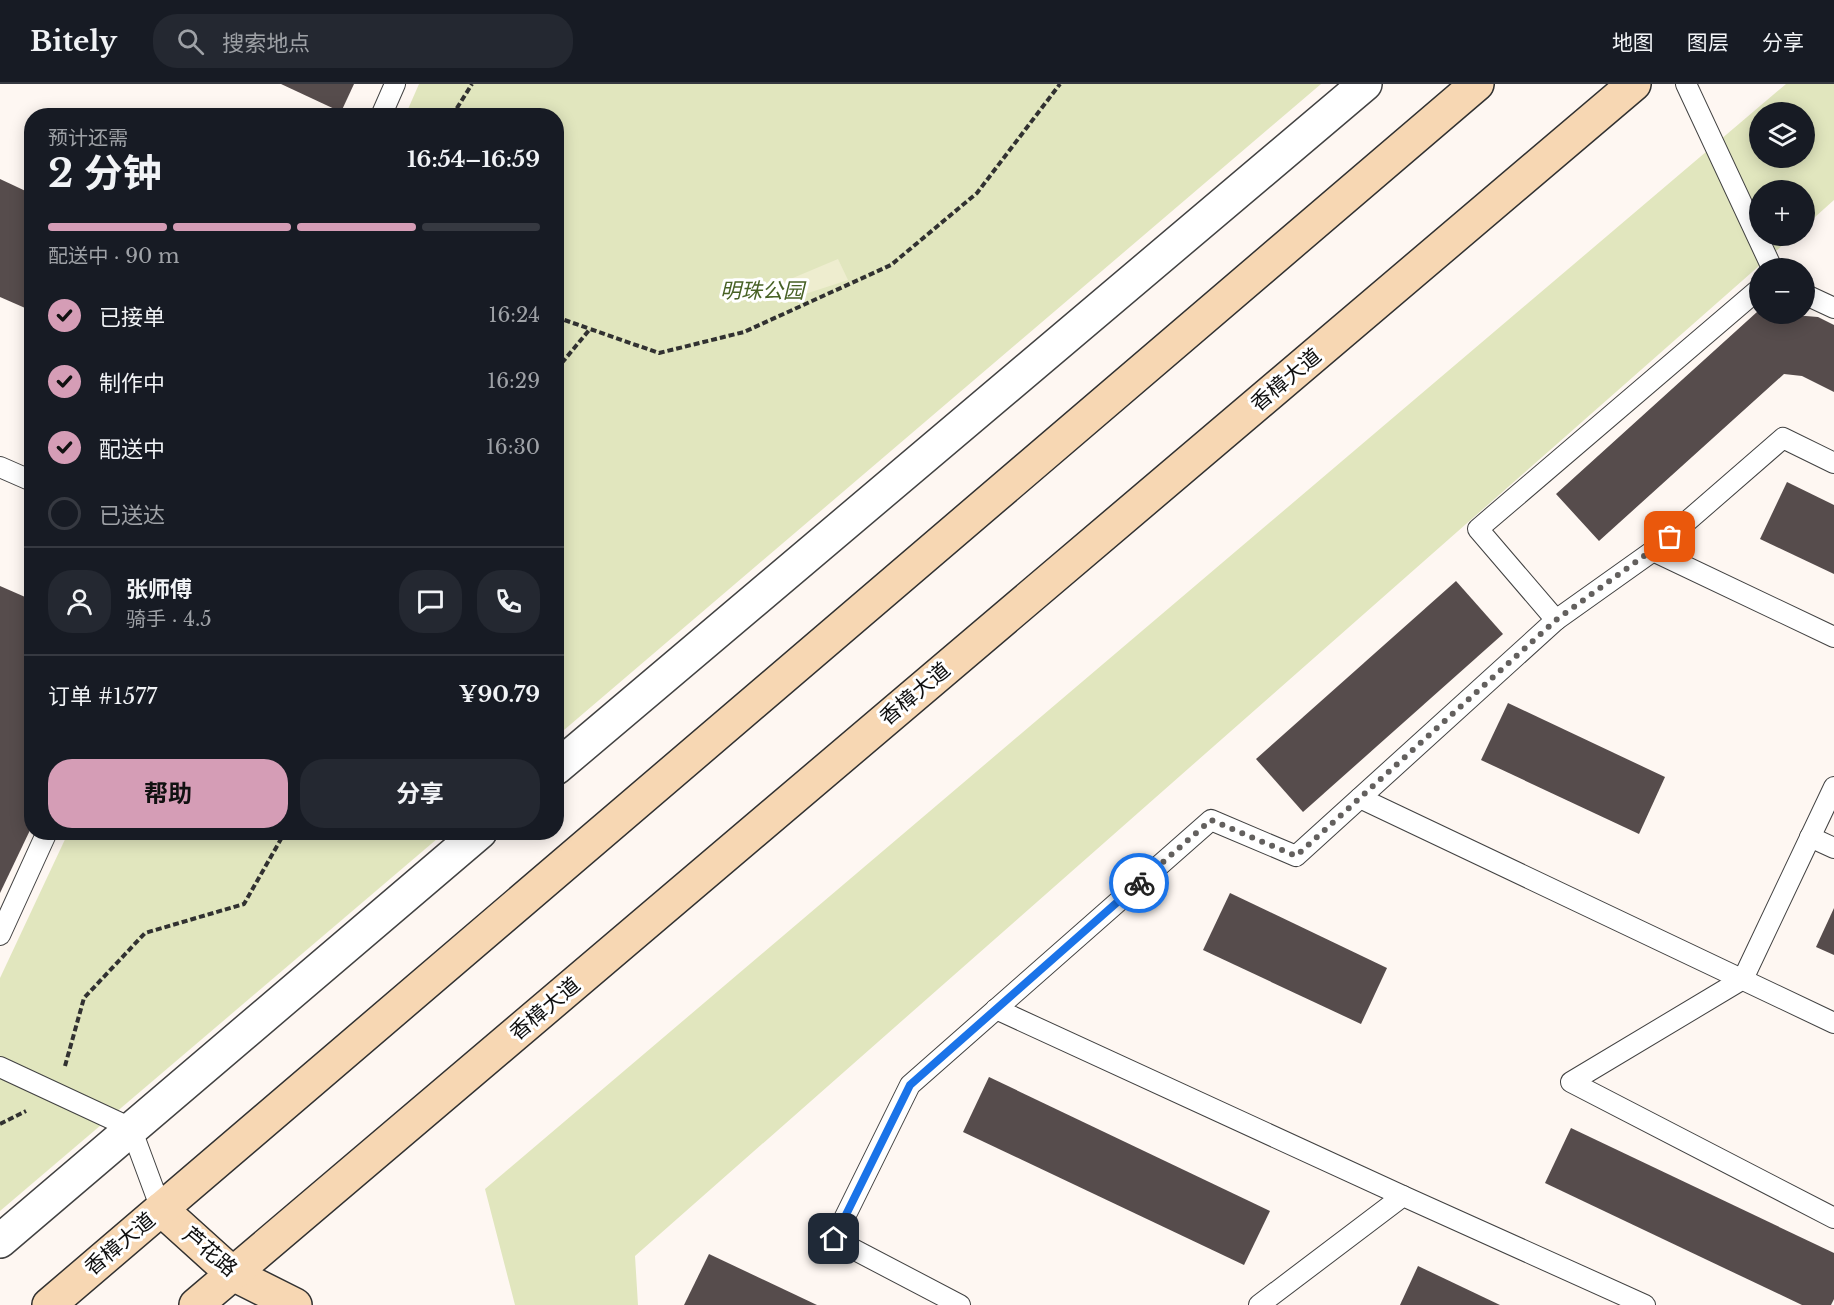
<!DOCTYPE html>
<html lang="zh">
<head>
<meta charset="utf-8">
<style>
  body { margin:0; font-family:"Libre Baskerville","Noto Sans SC",serif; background:#242831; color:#f1f3f6; height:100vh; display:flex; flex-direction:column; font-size:22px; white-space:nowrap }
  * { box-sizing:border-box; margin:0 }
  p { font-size:20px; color:#9ea1a6 }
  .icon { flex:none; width:33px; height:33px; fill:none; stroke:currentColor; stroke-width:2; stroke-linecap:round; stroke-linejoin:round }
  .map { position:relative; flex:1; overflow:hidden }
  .sheet { position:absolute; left:24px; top:24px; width:540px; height:732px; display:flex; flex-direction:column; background:#171b24; border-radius:24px; box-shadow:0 3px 15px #0003 }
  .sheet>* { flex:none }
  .tools { position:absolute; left:1749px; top:18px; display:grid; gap:12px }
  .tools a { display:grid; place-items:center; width:66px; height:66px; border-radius:50%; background:#171b24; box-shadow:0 3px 15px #0003; font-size:30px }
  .pin { position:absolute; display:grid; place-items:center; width:51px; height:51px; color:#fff; margin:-26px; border-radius:12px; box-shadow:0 3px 9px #0006 }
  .courier { position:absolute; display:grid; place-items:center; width:60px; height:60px; margin:-30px; border:4px solid #1a73e8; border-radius:50%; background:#fff; color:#222; box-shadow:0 2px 8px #0007 }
  .headline em { font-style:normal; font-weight:700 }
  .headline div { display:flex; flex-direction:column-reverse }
  .headline { display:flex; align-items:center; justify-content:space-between; height:102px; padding:0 24px }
  h1 { font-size:39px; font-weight:700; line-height:45px }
  .bar { display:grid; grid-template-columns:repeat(4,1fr); gap:9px 6px; align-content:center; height:72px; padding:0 24px }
  .bar i { height:8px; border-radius:4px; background:#363941 }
  .bar .current { background:#d59db6 }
  .bar p { grid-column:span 4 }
  .line { display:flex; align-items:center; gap:15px; padding:0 24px; border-top:2px solid #363941 }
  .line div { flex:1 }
  .round { display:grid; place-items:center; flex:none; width:63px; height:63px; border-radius:24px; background:#242831 }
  ol { padding:0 24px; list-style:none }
  li { display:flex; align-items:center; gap:18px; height:66px }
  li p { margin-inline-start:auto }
  li .icon { padding:6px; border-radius:50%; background:#d59db6; color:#111; stroke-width:4 }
  li:last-child { color:#9ea1a6 }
  li i { width:33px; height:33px; border:3px solid #363941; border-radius:50% }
  .cta { display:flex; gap:12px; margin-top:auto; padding:12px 24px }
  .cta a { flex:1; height:69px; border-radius:24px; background:#d59db6; color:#111; font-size:24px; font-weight:700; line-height:69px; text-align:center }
  .cta a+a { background:#242831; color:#f1f3f6 }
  header { display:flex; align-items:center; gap:36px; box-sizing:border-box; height:84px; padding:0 30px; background:#171b24; border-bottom:2px solid #363941 }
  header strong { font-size:28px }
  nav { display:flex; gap:33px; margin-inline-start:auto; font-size:21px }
  .search { width:420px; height:54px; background:#242831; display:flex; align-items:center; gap:15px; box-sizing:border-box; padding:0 21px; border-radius:24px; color:#9ea1a6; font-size:22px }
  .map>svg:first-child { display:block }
  .green { fill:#e1e6be; fill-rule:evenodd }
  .pitch { fill:#eeedcf }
  .building { fill:#564c4c }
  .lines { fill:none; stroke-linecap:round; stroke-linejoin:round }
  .lane-casing { stroke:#424242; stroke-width:22 }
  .street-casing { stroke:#424242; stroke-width:36 }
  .secondary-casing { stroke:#313131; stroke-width:36 }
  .path { stroke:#313131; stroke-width:4; stroke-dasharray:6 3; stroke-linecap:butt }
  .lane { stroke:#fff; stroke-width:20 }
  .street { stroke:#fff; stroke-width:33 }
  .secondary { stroke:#f7d7b3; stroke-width:33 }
  .done { stroke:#63605e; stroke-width:6; stroke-dasharray:0 10.8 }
  .route { stroke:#1a73e8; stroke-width:8 }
  .labels { text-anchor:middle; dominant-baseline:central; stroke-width:6; stroke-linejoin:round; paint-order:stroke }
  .park-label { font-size:21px; font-style:italic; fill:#476125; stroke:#fff }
  .street-label { font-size:21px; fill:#0f0f0f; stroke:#fff }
</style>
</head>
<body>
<header>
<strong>Bitely</strong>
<div class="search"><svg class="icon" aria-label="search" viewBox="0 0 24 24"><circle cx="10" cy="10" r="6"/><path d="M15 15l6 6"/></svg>搜索地点</div>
<nav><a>地图</a><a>图层</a><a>分享</a></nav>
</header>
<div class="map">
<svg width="1834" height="1221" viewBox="0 0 1834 1221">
  <rect width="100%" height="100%" fill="#fef7f2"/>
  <g class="green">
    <polygon points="419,0 1321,0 557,652 556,32 405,32"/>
    <path d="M1786,0H1834V116L1805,142L1804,106H1760V152H1793L635,1172L638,1221H515L485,1105ZM1760,28H1804V74H1760Z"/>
    <polygon points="68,749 444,749 0,1127 0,894"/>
  </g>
  <polygon class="pitch" points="838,175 848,196 793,214 781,199"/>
  <g class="building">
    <polygon points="281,0 354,0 341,28"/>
    <polygon points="0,95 32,110 32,227 0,213"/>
    <polygon points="1757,228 1818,233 1834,241 1834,308 1802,292 1784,290 1599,457 1556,410"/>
    <polygon points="1787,398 1834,421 1834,490 1760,455"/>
    <polygon points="1456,497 1503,550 1303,728 1256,675"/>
    <polygon points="0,502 32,516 32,742 0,809"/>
    <polygon points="1508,619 1665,693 1639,750 1481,676"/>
    <polygon points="1230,809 1387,884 1361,940 1203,866"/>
    <polygon points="1834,824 1834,871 1816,863"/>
    <polygon points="989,993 1270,1127 1244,1181 963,1048"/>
    <polygon points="1571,1044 1834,1169 1834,1215 1831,1221 1802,1221 1545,1099"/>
    <polygon points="709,1170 817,1221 684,1221"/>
    <polygon points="1418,1182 1500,1221 1400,1221"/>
  </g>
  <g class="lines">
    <g class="lane-casing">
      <g id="lane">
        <polyline points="1686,0 1772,184"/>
        <polyline points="381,32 395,0"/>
        <polyline points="1804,210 1834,224"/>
        <polyline points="1834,379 1783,354 1653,467 1834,553"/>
        <polyline points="0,383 32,397"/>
        <polyline points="1556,536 1653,467"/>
        <polyline points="1834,703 1743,895 1571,998 1834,1134"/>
        <polyline points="1360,714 1834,939"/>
        <polyline points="1810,753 1834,764"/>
        <polyline points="0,851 47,748"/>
        <polyline points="996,925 1403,1112"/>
        <polyline points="0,983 131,1044 161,1125"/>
        <polyline points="960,1221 834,1155 910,1001 1211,736 1296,772 1556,536 1478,445 1760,204"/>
        <polyline points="1259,1221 1403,1112 1645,1221"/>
      </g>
    </g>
    <g class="street-casing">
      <g id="street">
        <polyline points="556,684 1365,0"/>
        <polyline points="0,1157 480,748"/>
      </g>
    </g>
    <g class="secondary-casing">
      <g id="secondary">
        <polyline points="161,1125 233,1190 295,1221"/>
        <polyline points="49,1221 1477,0"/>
        <polyline points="196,1221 1634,0"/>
      </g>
    </g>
    <g class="path">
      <polyline points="452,32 472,0"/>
      <polyline points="556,233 590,245"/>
      <polyline points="556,286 590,245 659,269 744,248 891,181 977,109 1060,0"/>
      <polyline points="65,982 84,914 145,849 244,820 285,748"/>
      <polyline points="0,1040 26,1027"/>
    </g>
    <use href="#lane" class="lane"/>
    <use href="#street" class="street"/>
    <use href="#secondary" class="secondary"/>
  </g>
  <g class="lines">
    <polyline class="done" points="1139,799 1211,736 1296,772 1556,536 1670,453"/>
    <polyline class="route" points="834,1155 910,1001 1139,799"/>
  </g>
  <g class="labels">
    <g class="park-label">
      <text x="762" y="207">明珠公园</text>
    </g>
    <g class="street-label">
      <text transform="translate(1286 296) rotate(-40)">香樟大道</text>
      <text transform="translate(915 610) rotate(-40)">香樟大道</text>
      <text transform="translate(545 925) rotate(-40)">香樟大道</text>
      <text transform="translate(120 1160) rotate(-40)">香樟大道</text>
      <text transform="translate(210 1168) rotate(40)">芦花路</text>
    </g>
  </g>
</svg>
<div class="tools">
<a><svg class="icon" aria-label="layers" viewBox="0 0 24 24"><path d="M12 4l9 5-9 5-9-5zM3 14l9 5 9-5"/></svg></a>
<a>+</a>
<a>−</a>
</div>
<div class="pin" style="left:1670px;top:453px;background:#ea580c"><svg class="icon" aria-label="bag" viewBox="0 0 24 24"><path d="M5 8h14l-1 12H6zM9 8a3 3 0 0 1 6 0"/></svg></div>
<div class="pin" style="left:834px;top:1155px;background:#1f2937"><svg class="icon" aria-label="home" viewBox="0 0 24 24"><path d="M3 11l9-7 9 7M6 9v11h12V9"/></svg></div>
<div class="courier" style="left:1139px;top:799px"><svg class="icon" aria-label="bike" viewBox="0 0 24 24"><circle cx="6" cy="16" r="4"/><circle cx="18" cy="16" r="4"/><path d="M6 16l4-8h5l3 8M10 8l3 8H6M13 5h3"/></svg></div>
<section class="sheet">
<div class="headline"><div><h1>2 分钟</h1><p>预计还需</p></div><em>16:54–16:59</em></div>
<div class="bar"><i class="current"></i><i class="current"></i><i class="current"></i><i></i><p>配送中 · 90 m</p></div>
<ol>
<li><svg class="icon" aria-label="check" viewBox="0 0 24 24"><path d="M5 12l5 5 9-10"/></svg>已接单<p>16:24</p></li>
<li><svg class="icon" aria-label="check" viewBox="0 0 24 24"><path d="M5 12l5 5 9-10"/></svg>制作中<p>16:29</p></li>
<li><svg class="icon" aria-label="check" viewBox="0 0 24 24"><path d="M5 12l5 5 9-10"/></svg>配送中<p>16:30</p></li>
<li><i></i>已送达</li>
</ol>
<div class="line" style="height:108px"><a class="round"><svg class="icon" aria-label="person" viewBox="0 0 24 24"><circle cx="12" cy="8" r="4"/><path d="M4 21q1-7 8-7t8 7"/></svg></a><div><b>张师傅</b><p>骑手 · 4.5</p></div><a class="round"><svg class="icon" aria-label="chat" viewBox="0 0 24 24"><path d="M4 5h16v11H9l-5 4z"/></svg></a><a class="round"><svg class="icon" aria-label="phone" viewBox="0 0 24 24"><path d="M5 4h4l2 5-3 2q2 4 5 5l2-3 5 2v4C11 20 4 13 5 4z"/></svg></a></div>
<div class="line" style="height:78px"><div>订单 #1577</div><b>¥90.79</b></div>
<div class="cta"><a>帮助</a><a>分享</a></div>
</section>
</div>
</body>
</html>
